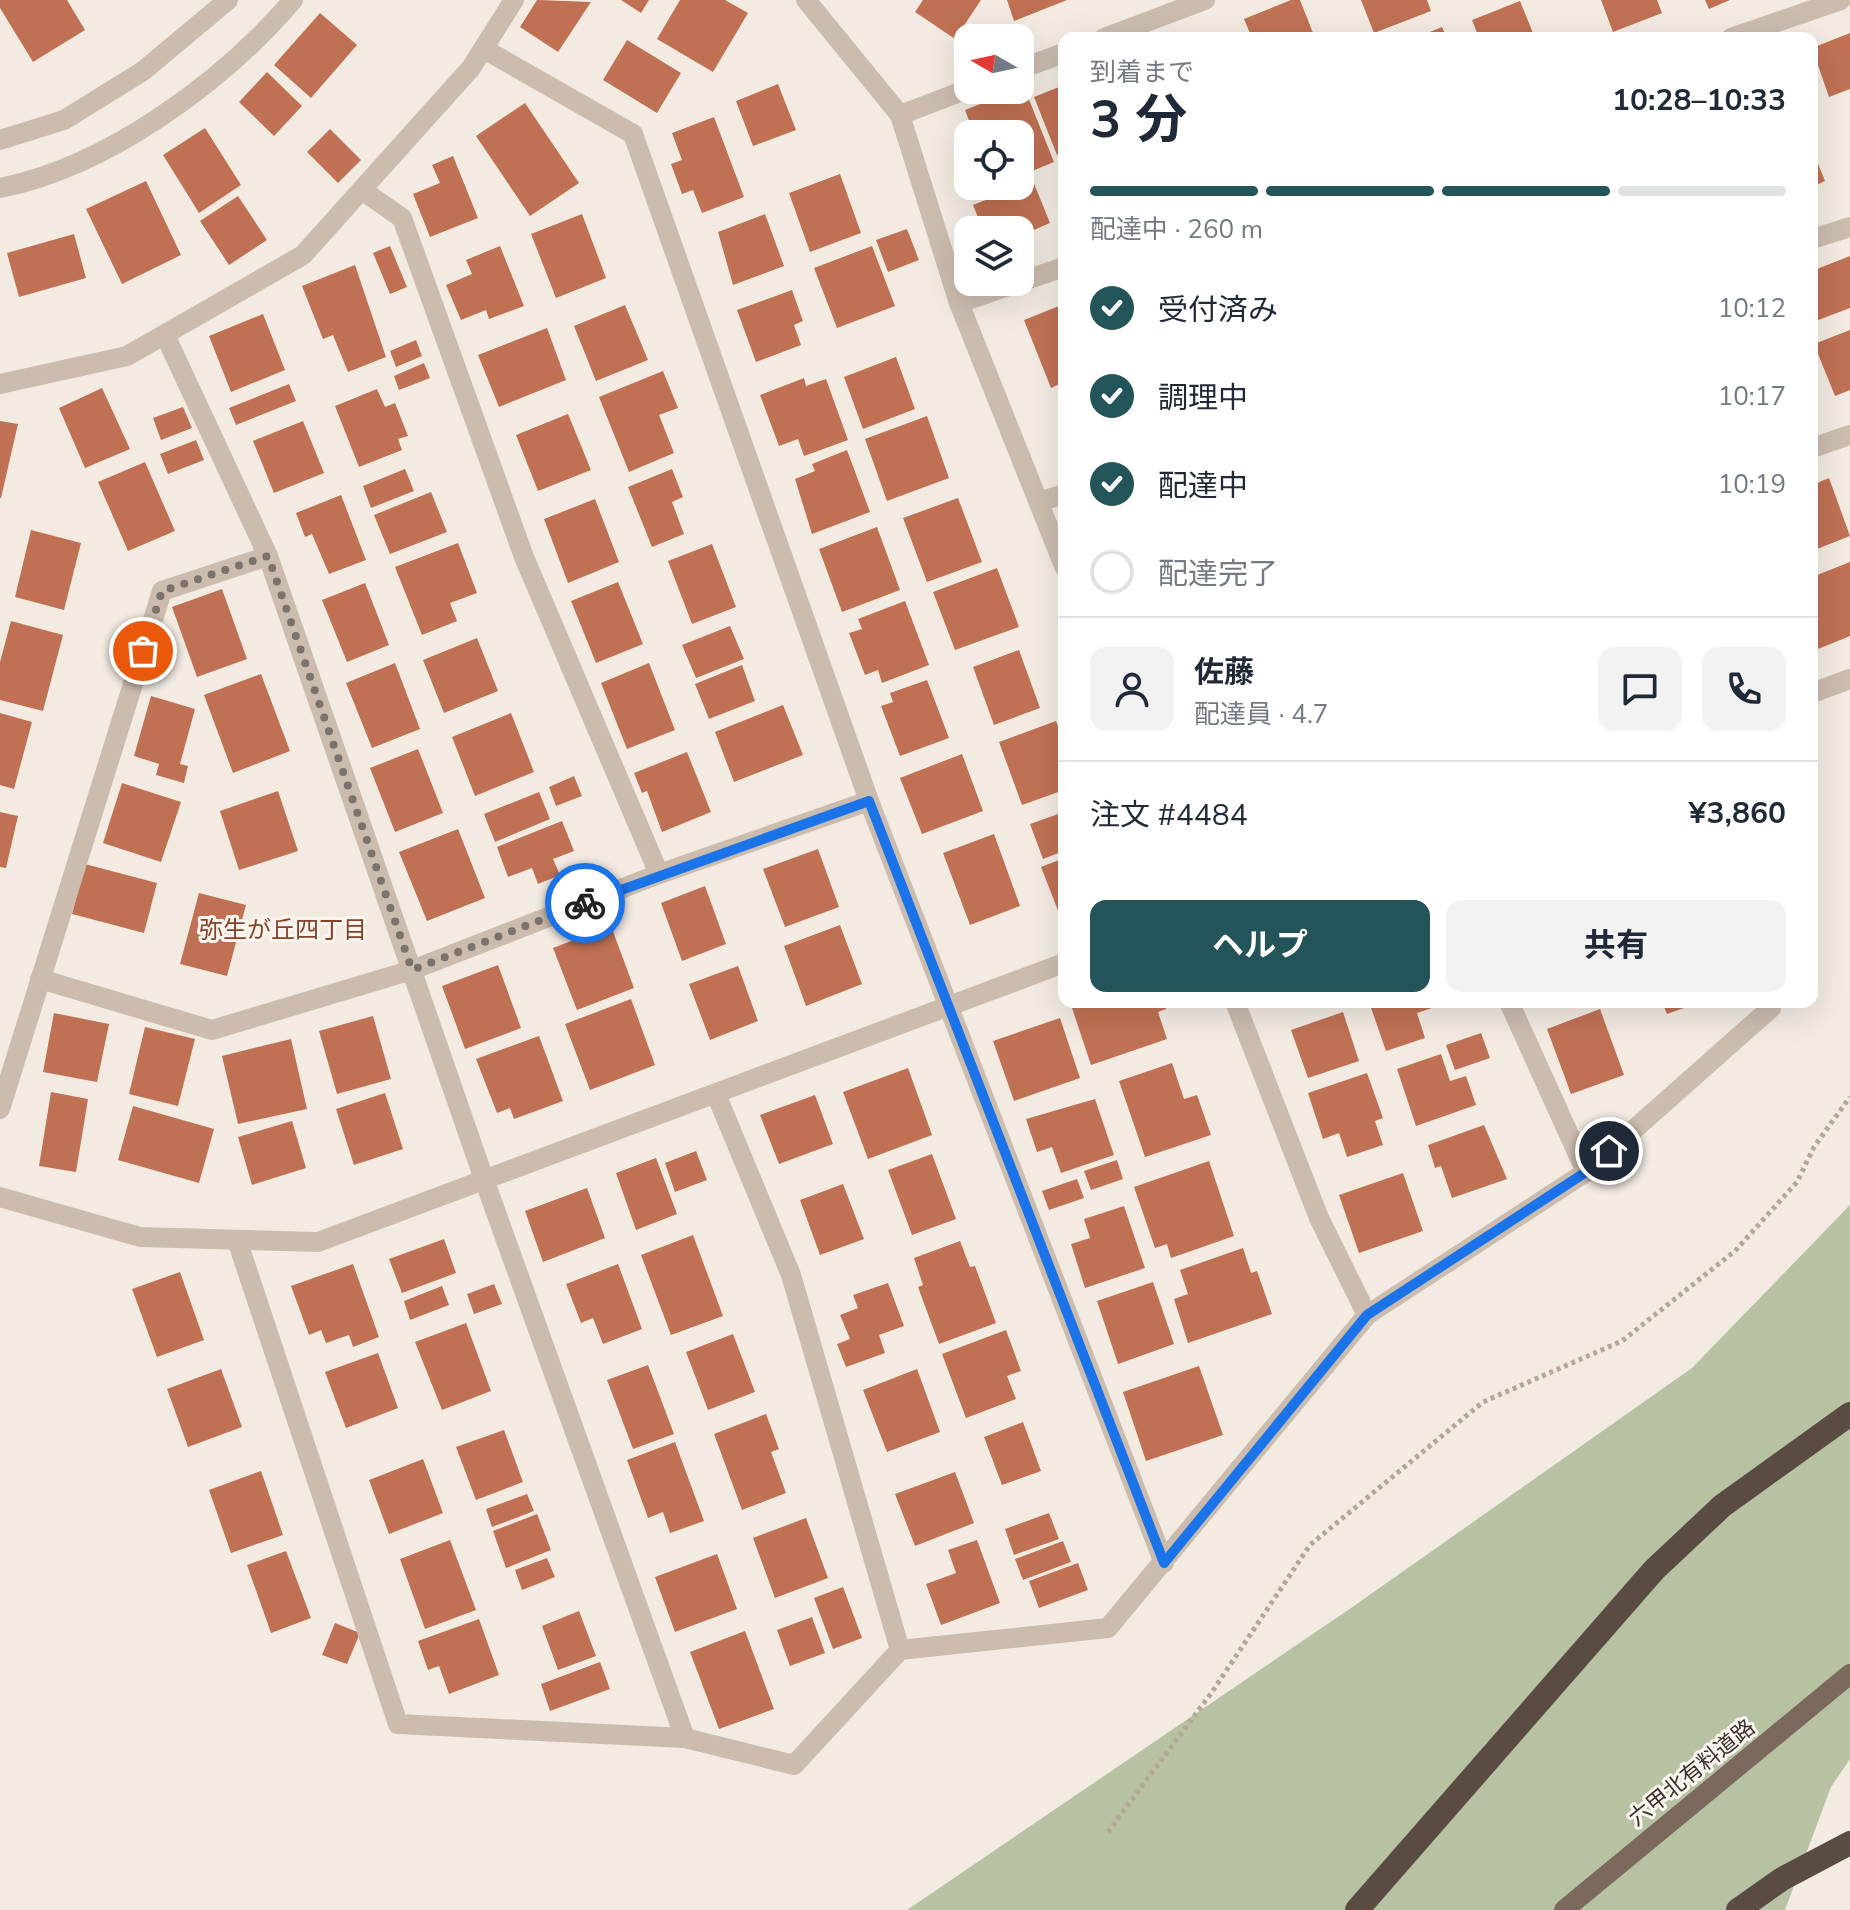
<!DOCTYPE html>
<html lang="ja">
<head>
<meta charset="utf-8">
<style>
  body { margin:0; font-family:"Nunito Sans","Noto Sans JP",sans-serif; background:#f2f2f3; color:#1f2937; height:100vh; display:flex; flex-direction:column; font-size:30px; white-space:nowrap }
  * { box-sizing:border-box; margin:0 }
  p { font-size:26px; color:#747a83 }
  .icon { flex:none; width:44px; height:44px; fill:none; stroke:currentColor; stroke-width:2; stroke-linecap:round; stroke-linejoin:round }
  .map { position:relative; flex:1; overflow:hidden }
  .side { position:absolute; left:1058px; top:32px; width:760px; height:976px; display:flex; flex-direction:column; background:#fff; border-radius:16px; box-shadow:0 8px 32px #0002 }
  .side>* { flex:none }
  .needle { width:52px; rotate:279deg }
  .fabs { position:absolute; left:954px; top:24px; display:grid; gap:16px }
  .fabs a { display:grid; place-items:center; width:80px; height:80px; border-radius:16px; background:#fff; box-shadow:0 8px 32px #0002; font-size:40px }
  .pin { position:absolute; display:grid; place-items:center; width:68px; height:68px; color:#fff; margin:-34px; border:4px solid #fff; border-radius:50%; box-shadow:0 2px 8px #0007 }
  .courier { position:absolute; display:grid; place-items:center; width:80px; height:80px; margin:-40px; border:6px solid #1a73e8; border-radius:50%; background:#fff; color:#222; box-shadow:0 2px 10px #0007 }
  .overview em { font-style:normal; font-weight:700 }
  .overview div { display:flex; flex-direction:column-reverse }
  .overview { display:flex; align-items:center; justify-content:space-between; height:136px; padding:0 32px }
  h1 { font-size:52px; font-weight:700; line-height:60px }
  .bar { display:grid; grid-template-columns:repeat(4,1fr); gap:12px 8px; align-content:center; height:96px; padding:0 32px }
  .bar i { height:10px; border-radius:6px; background:#e0e1e3 }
  .bar .selected { background:#23545a }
  .bar p { grid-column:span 4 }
  .line { display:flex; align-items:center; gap:20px; padding:0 32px; border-top:2px solid #e0e1e3 }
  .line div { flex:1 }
  .round { display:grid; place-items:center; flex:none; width:84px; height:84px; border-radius:16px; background:#f2f2f3 }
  ol { padding:0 32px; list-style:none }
  li { display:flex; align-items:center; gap:24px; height:88px }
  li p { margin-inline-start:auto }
  li .icon { padding:8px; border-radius:50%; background:#23545a; color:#fff; stroke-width:4 }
  li:last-child { color:#747a83 }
  li i { width:44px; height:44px; border:4px solid #e0e1e3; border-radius:50% }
  .button { display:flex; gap:16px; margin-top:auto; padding:16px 32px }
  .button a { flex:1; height:92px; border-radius:16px; background:#23545a; color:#fff; font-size:32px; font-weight:700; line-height:92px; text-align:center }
  .button a+a { background:#f2f2f3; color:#1f2937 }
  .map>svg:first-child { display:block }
  .green { fill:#b6c2a2 }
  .building { fill:#c07153 }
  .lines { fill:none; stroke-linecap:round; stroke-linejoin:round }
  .path { stroke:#b7a698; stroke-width:5; stroke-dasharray:4 4; stroke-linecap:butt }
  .minor { stroke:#cbbcae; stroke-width:20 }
  .tertiary { stroke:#cbbcae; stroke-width:20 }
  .primary { stroke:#7b695e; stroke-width:20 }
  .motorway { stroke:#5a4b43; stroke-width:24 }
  .done { stroke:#7b726c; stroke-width:8; stroke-dasharray:0 14.4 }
  .route { stroke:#1a73e8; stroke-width:10 }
  .labels { text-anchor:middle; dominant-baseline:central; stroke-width:6; stroke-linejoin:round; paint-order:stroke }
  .street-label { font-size:22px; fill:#3a312c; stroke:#faf5ee }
  .neighbourhood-label { font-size:24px; fill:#854229; stroke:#faf5ee }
</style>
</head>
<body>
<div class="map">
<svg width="1850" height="1910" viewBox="0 0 1850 1910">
  <rect width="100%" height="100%" fill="#f3ebe2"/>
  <polygon class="green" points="1850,1205 1850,1759 1831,1787 1785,1910 907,1910 1351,1608 1692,1368"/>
  <g class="building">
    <polygon points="0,0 67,0 85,30 33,62 0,8"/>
    <polygon points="537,0 591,2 558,52 520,27"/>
    <polygon points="621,0 649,0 641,13"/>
    <polygon points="680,0 725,0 748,13 713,72 657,39"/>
    <polygon points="923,0 981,0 955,39 915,12"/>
    <polygon points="1007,0 1067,0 1014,21"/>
    <polygon points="1291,0 1300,0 1315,38 1252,38 1244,19"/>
    <polygon points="1361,0 1427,0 1431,11 1374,33"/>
    <polygon points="1601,0 1657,0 1662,13 1613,32"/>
    <polygon points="1705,0 1730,0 1709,9"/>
    <polygon points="1520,1 1535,38 1479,38 1472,20"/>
    <polygon points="320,13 357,45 311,98 274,65"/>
    <polygon points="1442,27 1447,38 1415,38"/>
    <polygon points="1850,33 1850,89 1829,97 1812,48"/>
    <polygon points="627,40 681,73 657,113 603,80"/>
    <polygon points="267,72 302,106 274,136 239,102"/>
    <polygon points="778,84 796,130 753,146 736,101"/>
    <polygon points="1064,85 1064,153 1057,155 1034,97"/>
    <polygon points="1024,87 1054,162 1020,176 1020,134 974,134 965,110"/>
    <polygon points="525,103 579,183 530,216 476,136"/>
    <polygon points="714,117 744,197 702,213 693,190 682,194 671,164 682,160 672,133"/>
    <polygon points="205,128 241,185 199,213 163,155"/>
    <polygon points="330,129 361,160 338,183 307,152"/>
    <polygon points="1812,149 1825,181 1812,187"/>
    <polygon points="453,156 478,218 430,237 413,194 440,183 432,165"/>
    <polygon points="840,174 861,233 810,252 789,193"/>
    <polygon points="146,181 181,255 122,284 86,209"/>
    <polygon points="1033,181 1050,223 1020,236 1020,230 983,230 973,205"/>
    <polygon points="238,196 267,240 229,265 200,221"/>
    <polygon points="582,214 606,278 556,298 531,234"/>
    <polygon points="765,214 784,266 733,285 718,232"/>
    <polygon points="907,229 919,260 888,272 876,240"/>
    <polygon points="74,234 86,278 19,297 7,253"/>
    <polygon points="390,246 407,287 390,294 373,253"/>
    <polygon points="500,246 524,306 489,319 486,310 461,320 446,285 472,274 466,260"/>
    <polygon points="872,246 895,306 837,328 814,268"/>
    <polygon points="1850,256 1850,308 1813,322 1812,271"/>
    <polygon points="355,265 386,357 348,372 333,335 323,339 302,286"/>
    <polygon points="792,290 803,321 794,325 801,345 756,362 737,310"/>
    <polygon points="1064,304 1064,382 1051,388 1024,320"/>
    <polygon points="625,305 648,360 596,381 574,326"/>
    <polygon points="263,314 285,370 231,392 209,336"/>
    <polygon points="547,328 566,380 499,407 478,355"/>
    <polygon points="1850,330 1850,390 1835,396 1814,344"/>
    <polygon points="416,340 422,356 396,367 390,351"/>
    <polygon points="896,357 915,409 863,429 844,377"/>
    <polygon points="424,363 430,378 399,390 394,376"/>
    <polygon points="663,371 678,408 659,415 674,453 629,472 599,397"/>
    <polygon points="804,378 806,386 826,379 848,440 804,456 798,439 779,446 760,395"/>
    <polygon points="289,384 296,401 236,425 229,408"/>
    <polygon points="102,388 130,449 85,468 59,408"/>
    <polygon points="377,389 385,407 395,403 408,436 398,439 402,450 359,467 335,406"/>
    <polygon points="183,407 192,428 161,440 153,418"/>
    <polygon points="568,414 591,470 538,491 516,435"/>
    <polygon points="927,416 949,478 887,501 865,439"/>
    <polygon points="0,421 18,424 1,498 0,498"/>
    <polygon points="303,421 324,473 274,493 253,441"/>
    <polygon points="196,440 204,460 168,474 160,454"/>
    <polygon points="847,450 870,512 812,534 795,479 815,471 812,464"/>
    <polygon points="145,462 175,531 128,551 98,482"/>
    <polygon points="405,469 414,491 371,508 363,486"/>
    <polygon points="672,469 683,497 672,502 684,534 652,547 628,487"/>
    <polygon points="1829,478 1850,536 1812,551 1812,485"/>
    <polygon points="431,492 447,532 390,554 374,515"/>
    <polygon points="341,495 366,560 329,574 312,534 305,537 296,513"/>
    <polygon points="958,498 982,562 927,582 903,518"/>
    <polygon points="595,499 619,562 568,583 544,519"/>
    <polygon points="877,527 900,590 842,612 819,549"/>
    <polygon points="31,530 81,543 64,610 15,597"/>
    <polygon points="458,543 477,593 450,603 457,621 422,635 395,567"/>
    <polygon points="712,544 736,607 692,624 668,561"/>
    <polygon points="1850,562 1850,636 1818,649 1812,634 1812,577"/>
    <polygon points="997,568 1019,627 955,650 933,592"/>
    <polygon points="618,582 643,644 596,663 571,601"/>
    <polygon points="365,583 389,645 347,662 322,600"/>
    <polygon points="222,589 247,659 197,677 172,607"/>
    <polygon points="905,601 929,665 882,683 878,670 865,675 849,633 862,629 858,619"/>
    <polygon points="11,621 63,635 43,711 0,700 0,662"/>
    <polygon points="730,626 744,659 696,678 682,645"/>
    <polygon points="477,638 498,691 444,713 423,660"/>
    <polygon points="1019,650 1040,708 994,725 973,667"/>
    <polygon points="395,663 420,729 372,748 346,683"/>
    <polygon points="649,663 675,730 627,749 601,683"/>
    <polygon points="742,665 755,701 709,719 695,684"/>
    <polygon points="261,674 290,751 233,773 204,695"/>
    <polygon points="927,680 949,738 900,756 881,706 893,702 890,693"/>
    <polygon points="151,696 195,709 180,764 188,766 184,783 156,775 159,764 134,756"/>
    <polygon points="783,705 803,755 734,782 715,732"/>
    <polygon points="0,713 32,722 14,789 0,785"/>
    <polygon points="511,713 534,772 475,796 452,737"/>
    <polygon points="1056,721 1064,742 1064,754 1060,756 1064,768 1064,790 1022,805 999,742"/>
    <polygon points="418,749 443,813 395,832 370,768"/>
    <polygon points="687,752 711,812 662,832 647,791 642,793 634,773"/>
    <polygon points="962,754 983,811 922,834 900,778"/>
    <polygon points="574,776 582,796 556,806 549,787"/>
    <polygon points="122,783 181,802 161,862 103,843"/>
    <polygon points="278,791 298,851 239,870 220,811"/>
    <polygon points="539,792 550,819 495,842 484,814"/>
    <polygon points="0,812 18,816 6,868 0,867"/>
    <polygon points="1064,812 1064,851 1043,859 1030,824"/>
    <polygon points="562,821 574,851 553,859 560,875 538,884 532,868 508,877 497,847"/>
    <polygon points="458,829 485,898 427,921 399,852"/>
    <polygon points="994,834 1020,906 970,925 943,853"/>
    <polygon points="818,849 839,907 785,927 763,869"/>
    <polygon points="1064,858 1064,911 1059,913 1041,867"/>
    <polygon points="85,864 157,883 144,933 72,914"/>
    <polygon points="705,886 726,944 682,961 661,903"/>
    <polygon points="199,893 246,905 227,976 180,964"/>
    <polygon points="840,925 862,984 806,1006 784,946"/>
    <polygon points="611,926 634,988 577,1010 553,948"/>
    <polygon points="498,965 521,1028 465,1049 442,986"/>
    <polygon points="738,966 758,1021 710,1040 689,984"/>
    <polygon points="631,999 655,1065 590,1090 565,1024"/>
    <polygon points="1089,1002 1163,1002 1166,1009 1158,1012 1167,1039 1091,1065 1072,1008"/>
    <polygon points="1369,1002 1436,1002 1438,1006 1417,1013 1425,1038 1386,1051"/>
    <polygon points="1662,1002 1701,1002 1667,1014"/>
    <polygon points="1600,1009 1624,1075 1571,1094 1547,1029"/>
    <polygon points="1343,1012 1359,1061 1308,1078 1291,1030"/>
    <polygon points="54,1013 109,1024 97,1082 43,1072"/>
    <polygon points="373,1016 391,1079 337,1094 319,1031"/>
    <polygon points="1060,1018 1080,1078 1014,1101 993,1041"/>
    <polygon points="145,1027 195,1039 178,1106 129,1094"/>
    <polygon points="1481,1033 1490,1058 1455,1070 1446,1045"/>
    <polygon points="539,1036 563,1101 514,1119 510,1108 497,1113 476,1059"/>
    <polygon points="291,1039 307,1109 238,1124 222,1056"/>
    <polygon points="1441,1054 1450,1081 1466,1076 1476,1105 1416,1126 1397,1069"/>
    <polygon points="1172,1063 1184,1099 1197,1095 1211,1135 1145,1157 1119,1081"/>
    <polygon points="908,1068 932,1135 868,1159 843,1092"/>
    <polygon points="1367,1073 1383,1118 1375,1121 1383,1145 1347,1157 1339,1133 1323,1139 1308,1093"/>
    <polygon points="51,1092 88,1099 76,1172 39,1166"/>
    <polygon points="385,1093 403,1149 354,1165 336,1109"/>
    <polygon points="815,1095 833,1144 779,1164 760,1115"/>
    <polygon points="1095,1099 1114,1155 1061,1173 1052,1147 1037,1152 1026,1119"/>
    <polygon points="133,1106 214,1129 199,1183 118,1160"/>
    <polygon points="292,1121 306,1168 252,1185 238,1137"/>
    <polygon points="1484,1125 1507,1179 1452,1198 1441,1166 1435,1168 1428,1145"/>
    <polygon points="696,1151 707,1180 675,1192 665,1163"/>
    <polygon points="932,1154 956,1219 912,1235 888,1170"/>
    <polygon points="656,1158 677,1214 636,1230 616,1173"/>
    <polygon points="1117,1160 1123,1179 1091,1190 1084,1171"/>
    <polygon points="1209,1161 1234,1236 1171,1258 1167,1244 1155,1248 1134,1187"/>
    <polygon points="1403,1173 1423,1231 1359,1253 1339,1195"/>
    <polygon points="1077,1179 1084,1198 1049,1210 1042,1191"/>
    <polygon points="843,1184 864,1239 820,1255 800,1200"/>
    <polygon points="587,1188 605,1238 543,1262 525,1211"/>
    <polygon points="1124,1206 1145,1268 1085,1288 1071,1244 1090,1238 1084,1219"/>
    <polygon points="693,1235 723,1316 671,1335 641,1255"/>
    <polygon points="444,1239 456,1273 402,1293 389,1259"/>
    <polygon points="960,1241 970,1267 975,1266 996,1323 939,1344 918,1287 923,1285 914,1258"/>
    <polygon points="1243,1248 1251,1273 1257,1271 1272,1314 1188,1343 1174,1299 1188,1294 1180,1270"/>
    <polygon points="353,1264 379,1337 353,1347 349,1335 326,1343 321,1330 309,1335 291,1286"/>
    <polygon points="618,1264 642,1329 603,1344 593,1318 581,1323 566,1284"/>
    <polygon points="180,1272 204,1340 157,1357 132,1289"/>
    <polygon points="1153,1282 1174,1344 1118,1364 1097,1301"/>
    <polygon points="888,1283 904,1326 879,1335 885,1353 846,1367 837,1344 850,1339 840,1315 858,1308 853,1295"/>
    <polygon points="494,1284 502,1304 474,1314 467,1294"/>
    <polygon points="442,1286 449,1305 410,1320 404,1301"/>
    <polygon points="466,1323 491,1391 442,1410 415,1342"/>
    <polygon points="1006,1330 1021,1371 1007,1376 1016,1399 966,1418 942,1354"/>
    <polygon points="733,1334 755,1392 708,1410 686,1352"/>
    <polygon points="378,1353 398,1408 346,1428 325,1372"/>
    <polygon points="648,1365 674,1434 633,1449 607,1380"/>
    <polygon points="1199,1366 1223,1435 1146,1461 1123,1392"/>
    <polygon points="221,1369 242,1427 188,1447 167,1389"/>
    <polygon points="917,1369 940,1432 887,1452 863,1390"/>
    <polygon points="766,1414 779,1449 771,1452 786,1493 742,1510 714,1434"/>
    <polygon points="1023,1422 1041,1471 1002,1485 984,1437"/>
    <polygon points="504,1430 523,1482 476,1500 456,1447"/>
    <polygon points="675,1442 704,1521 670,1533 663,1512 648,1518 627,1460"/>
    <polygon points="423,1459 443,1513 389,1534 369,1480"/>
    <polygon points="261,1471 283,1535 231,1553 209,1490"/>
    <polygon points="955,1472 974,1523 915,1546 895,1494"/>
    <polygon points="527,1494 534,1511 492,1527 486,1509"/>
    <polygon points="1049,1513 1059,1539 1014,1555 1005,1529"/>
    <polygon points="537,1514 551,1550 506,1568 493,1531"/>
    <polygon points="806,1518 828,1578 775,1598 753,1538"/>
    <polygon points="450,1540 476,1610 425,1629 400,1559"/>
    <polygon points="977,1540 1000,1603 941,1625 926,1584 956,1573 948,1550"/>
    <polygon points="1063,1541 1071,1562 1023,1580 1015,1559"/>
    <polygon points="286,1551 311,1618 271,1633 247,1565"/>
    <polygon points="717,1554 737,1609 675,1632 655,1577"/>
    <polygon points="547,1558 555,1577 522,1590 515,1570"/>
    <polygon points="1078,1563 1088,1590 1039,1608 1029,1581"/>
    <polygon points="843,1587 862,1638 833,1649 814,1598"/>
    <polygon points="579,1611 596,1656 558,1670 542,1626"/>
    <polygon points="812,1617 825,1653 790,1666 777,1630"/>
    <polygon points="479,1619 499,1675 449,1694 439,1666 428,1670 418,1641"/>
    <polygon points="335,1623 360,1633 347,1664 322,1655"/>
    <polygon points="745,1631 774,1709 719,1729 690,1652"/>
    <polygon points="600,1662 610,1689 550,1711 541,1684"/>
  </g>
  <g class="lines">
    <polyline class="path" points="1108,1832 1212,1692 1310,1545 1483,1402 1622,1341 1735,1251 1797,1182 1814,1147 1850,1097"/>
    <g class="minor">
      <polyline points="1104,38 1205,0"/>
      <polyline points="1731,38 1841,0"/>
      <polyline points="484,49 633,134 869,801 1164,1563"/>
      <polyline points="1020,69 1064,53"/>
      <polyline points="900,115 968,89"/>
      <polyline points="362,190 402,218 524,557 659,874"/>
      <polyline points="1812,239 1850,227"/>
      <polyline points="1020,282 1064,267"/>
      <polyline points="959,303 1020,282"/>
      <polyline points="165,335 268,556 485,1182 685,1738 398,1724 237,1240"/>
      <polyline points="0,384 127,356 303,255 471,68 514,0"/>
      <polyline points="1812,448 1850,435"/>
      <polyline points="1039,502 1064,494"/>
      <polyline points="40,979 212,1030 412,970 659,874 869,801"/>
      <polyline points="1235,1002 1319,1218 1367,1315"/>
      <polyline points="1509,1002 1586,1172"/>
      <polyline points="716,1094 791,1275 900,1650"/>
      <polyline points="0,1109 162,591 268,556"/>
      <polyline points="685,1738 794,1765 900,1650 1108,1628 1367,1315 1586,1172 1771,1008 1769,1002"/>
    </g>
    <g class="tertiary">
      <polyline points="806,0 900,115 959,303 1064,566"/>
      <polyline points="0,140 64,120 143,71 228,0"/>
      <path d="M0,188C107,167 223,82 293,0"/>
      <polyline points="1812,693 1850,679"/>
      <polyline points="0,1197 140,1237 318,1242 1064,963"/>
    </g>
    <polyline class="primary" points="1564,1910 1850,1674"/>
    <g class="motorway">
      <polyline points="1357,1910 1654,1570 1722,1506 1850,1414"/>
      <polyline points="1738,1910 1782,1879 1850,1843"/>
    </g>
  </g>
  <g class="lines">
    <polyline class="done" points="143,651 162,591 268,556 412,970 585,903"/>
    <polyline class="route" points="585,903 869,801 1164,1563 1367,1315 1586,1172 1609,1151"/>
  </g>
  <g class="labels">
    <g class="street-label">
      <text transform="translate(1692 1773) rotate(-39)">六甲北有料道路</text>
    </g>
    <g class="neighbourhood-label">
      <text x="283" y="930">弥生が丘四丁目</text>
    </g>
  </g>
</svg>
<div class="fabs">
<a><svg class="needle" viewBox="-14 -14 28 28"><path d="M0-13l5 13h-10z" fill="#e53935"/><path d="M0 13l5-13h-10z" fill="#747a83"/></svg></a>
<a><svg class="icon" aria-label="locate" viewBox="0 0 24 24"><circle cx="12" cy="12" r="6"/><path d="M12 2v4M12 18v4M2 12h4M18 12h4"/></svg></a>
<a><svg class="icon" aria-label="layers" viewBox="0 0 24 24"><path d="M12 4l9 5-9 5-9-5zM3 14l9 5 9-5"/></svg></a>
</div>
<div class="pin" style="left:143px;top:651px;background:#ea580c"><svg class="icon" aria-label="bag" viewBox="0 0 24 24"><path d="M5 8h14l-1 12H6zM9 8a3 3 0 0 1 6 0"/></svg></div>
<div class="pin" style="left:1609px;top:1151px;background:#1f2937"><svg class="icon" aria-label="home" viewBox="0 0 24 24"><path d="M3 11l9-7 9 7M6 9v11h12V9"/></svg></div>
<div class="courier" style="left:585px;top:903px"><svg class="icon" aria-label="bike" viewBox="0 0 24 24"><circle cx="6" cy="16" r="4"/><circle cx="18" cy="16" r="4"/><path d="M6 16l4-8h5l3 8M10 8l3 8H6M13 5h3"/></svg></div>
<section class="side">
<div class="overview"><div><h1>3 分</h1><p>到着まで</p></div><em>10:28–10:33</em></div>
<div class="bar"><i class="selected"></i><i class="selected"></i><i class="selected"></i><i></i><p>配達中 · 260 m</p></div>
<ol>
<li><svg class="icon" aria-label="check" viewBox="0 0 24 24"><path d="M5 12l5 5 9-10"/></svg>受付済み<p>10:12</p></li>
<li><svg class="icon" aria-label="check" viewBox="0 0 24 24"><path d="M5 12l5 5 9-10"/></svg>調理中<p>10:17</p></li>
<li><svg class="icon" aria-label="check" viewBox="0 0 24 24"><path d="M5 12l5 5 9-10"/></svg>配達中<p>10:19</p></li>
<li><i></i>配達完了</li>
</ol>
<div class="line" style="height:144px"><a class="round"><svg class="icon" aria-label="person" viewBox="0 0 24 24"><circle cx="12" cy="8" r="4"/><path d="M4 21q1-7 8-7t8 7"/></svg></a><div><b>佐藤</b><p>配達員 · 4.7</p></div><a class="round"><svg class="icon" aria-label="chat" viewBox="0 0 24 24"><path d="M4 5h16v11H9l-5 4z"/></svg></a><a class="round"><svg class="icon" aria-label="phone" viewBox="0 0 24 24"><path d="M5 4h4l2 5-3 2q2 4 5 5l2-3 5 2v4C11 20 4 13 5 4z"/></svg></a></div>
<div class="line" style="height:104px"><div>注文 #4484</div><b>¥3,860</b></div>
<div class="button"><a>ヘルプ</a><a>共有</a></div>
</section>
</div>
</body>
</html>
